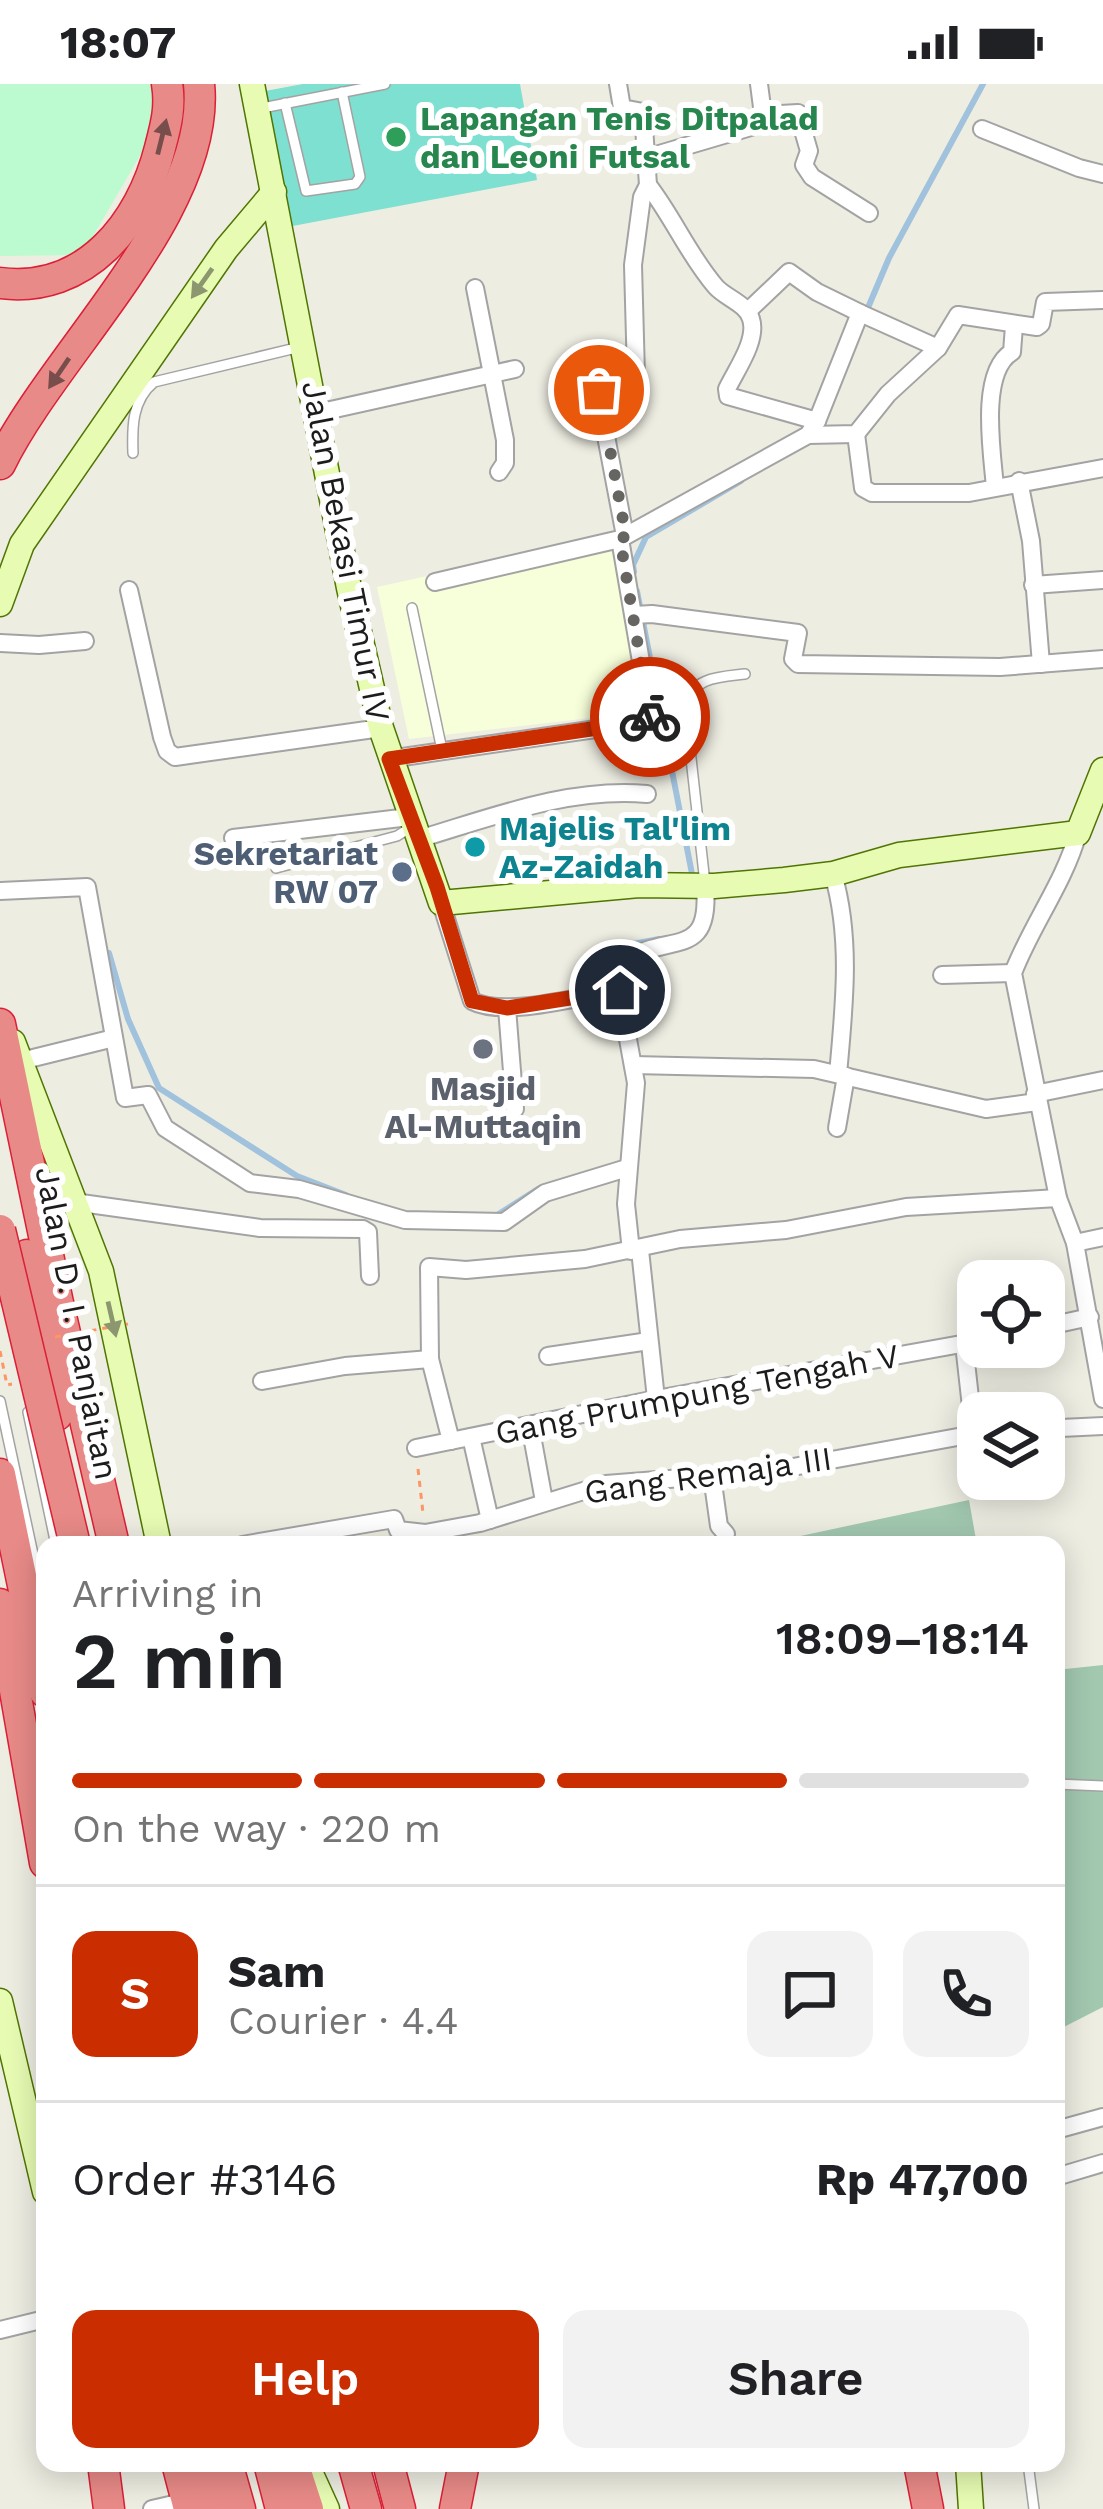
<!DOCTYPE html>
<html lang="en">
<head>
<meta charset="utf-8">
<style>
  body { margin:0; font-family:"Work Sans",sans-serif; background:#f2f2f2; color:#202124; height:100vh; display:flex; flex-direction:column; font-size:45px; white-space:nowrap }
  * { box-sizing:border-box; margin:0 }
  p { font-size:39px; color:#757577 }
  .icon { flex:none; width:66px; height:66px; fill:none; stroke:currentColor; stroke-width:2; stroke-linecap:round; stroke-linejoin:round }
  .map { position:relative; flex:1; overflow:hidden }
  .drawer { position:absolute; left:36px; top:1452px; width:1029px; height:936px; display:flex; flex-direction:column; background:#fff; border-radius:24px; box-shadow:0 6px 30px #0003 }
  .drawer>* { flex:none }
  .tools { position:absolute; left:957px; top:1176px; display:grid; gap:24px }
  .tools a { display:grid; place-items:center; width:108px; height:108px; border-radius:24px; background:#fff; box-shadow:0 6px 30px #0003; font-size:60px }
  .pin { position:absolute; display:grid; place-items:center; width:102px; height:102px; color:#fff; margin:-51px; border:6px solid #fff; border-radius:50%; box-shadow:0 3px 12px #0007 }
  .courier { position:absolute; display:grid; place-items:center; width:120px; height:120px; margin:-60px; border:9px solid #c92d00; border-radius:50%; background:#fff; color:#222; box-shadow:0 3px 15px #0007 }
  .overview em { font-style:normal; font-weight:600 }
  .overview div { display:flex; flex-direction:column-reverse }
  .overview { display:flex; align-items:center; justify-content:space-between; height:204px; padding:0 36px }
  h1 { font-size:78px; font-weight:600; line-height:90px }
  .bar { display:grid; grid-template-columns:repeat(4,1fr); gap:18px 12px; align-content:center; height:144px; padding:0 36px }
  .bar i { height:15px; border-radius:9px; background:#e0e0e0 }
  .bar .selected { background:#c92d00 }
  .bar p { grid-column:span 4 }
  .line { display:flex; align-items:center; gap:30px; padding:0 36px; border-top:3px solid #e0e0e0 }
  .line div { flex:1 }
  .round { display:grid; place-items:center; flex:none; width:126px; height:126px; border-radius:24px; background:#f2f2f2 }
  .button { display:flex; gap:24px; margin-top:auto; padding:24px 36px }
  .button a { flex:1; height:138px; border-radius:24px; background:#c92d00; color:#fff; font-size:48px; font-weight:600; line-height:138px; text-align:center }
  .button a+a { background:#f2f2f2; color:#202124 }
  .status { display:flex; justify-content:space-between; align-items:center; height:84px; padding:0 60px; background:#fff; direction:ltr }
  .status svg { height:33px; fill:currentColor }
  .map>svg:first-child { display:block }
  .education { fill:#f7ffda }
  .cemetery { fill:#a2c8b0 }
  .park { fill:#bcfacf }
  .pitch { fill:#7de0d0 }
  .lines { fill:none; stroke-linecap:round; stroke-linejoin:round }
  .stream { stroke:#a1c2dd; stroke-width:6 }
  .lane-casing { stroke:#a3a3a3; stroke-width:12 }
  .street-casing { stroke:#a3a3a3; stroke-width:20 }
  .secondary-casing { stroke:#4f7502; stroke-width:27 }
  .highway-casing { stroke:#db1f36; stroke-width:33 }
  .path { stroke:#fd9664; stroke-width:3; stroke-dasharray:6 6; stroke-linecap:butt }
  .lane { stroke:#fff; stroke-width:9 }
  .street { stroke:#fff; stroke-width:16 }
  .secondary { stroke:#e7fbb3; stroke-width:24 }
  .highway { stroke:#e88a87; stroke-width:30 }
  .highway-bridge-casing { stroke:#db1f36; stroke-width:33; stroke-linecap:butt }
  .path-bridge { stroke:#fd9664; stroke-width:3; stroke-dasharray:6 6; stroke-linecap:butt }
  .highway-bridge { stroke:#e88a87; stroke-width:30 }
  .oneway { fill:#784e4c }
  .oneway2 { fill:#8c976f }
  .done { stroke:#666561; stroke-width:12; stroke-dasharray:0 21.6 }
  .route { stroke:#c92d00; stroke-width:15 }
  .leisure-dot { fill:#2e9e5b; stroke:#fff; stroke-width:4.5 }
  .culture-dot { fill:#0f9aa8; stroke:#fff; stroke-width:4.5 }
  .service-dot { fill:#5c6f8a; stroke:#fff; stroke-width:4.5 }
  .worship-dot { fill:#6b7280; stroke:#fff; stroke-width:4.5 }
  .labels { text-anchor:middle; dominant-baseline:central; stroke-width:12; stroke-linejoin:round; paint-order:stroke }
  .leisure-label { font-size:33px; font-weight:bold; fill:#27864d; stroke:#fff; text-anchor:start }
  .street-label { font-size:33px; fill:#1c1c1c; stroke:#fff }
  .culture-label { font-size:33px; font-weight:bold; fill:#0d838f; stroke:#fff; text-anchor:start }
  .service-label { font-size:33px; font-weight:bold; fill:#4e5e75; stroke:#fff; text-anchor:end }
  .worship-label { font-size:33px; font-weight:bold; fill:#5b616d; stroke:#fff }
</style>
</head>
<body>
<div class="status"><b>18:07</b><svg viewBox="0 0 49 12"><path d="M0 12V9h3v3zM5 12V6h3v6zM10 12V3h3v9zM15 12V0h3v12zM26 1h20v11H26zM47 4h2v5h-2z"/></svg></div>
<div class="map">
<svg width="1103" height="2425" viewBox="0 0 1103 2425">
  <rect width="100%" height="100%" fill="#eeede2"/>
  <polygon class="education" points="610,452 650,627 409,655 377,503"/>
  <g class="cemetery">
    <polygon points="969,1416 977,1461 758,1461"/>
    <polygon points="1103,1581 1103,1923 1056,1947 1056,1586"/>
  </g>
  <polygon class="park" points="0,0 166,0 170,20 82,171 0,172"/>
  <polygon class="pitch" points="303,0 520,0 537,96 282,144 254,9"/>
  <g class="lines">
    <g class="stream">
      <polyline points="867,226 889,174 983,0"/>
      <polyline points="634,488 633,481 646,453 741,397"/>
      <polyline points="637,507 693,795"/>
      <polyline points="109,869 128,935 159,1004 297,1092 346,1111"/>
      <polyline points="615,904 610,876 633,860 659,855"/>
      <polyline points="494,1133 538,1105"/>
    </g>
    <g class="lane-casing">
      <g id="lane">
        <polyline points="285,19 306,107 355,100 360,93 342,8"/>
        <polyline points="257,25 385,0"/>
        <path d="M133,369C132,343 132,316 154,298L300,263"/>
        <polyline points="412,524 442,666"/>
        <polyline points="276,784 397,752 413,742"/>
        <path d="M705,799L685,621C693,593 719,593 745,590"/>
        <polyline points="0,1317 45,1526"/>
        <polyline points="28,1328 56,1461"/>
        <polyline points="1056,1700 1103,1702"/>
        <polyline points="1028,2379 1034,2425"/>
      </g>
    </g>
    <g class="street-casing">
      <g id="street">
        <polyline points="618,0 622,24 643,28 648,101 642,113 633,181 636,291 632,296 600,303 598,310 625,452"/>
        <polyline points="759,0 763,31 798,29 809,67 804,81 812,93 869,129"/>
        <polyline points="982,45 1079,84 1103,90"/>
        <polyline points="649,73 761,40 763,31"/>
        <path d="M648,101C673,133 689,172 716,203C726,214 747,220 751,235C758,256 736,286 727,305L728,312L817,337"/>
        <polyline points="475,204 505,356 505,379 499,388"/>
        <polyline points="860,229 938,264"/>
        <polyline points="317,329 515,285"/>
        <polyline points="856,350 863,404 872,409 969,409 1103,384"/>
        <polyline points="808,351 856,350 888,310 938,264 958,231 1037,243 1041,240 1045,218 1103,216"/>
        <polyline points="1019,397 1031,457 1041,580"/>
        <path d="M995,403C992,368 979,288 1012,268L1014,242"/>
        <polyline points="620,455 651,636"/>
        <polyline points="435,498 620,455 808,351 817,337 860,229 817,208 789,188 748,227"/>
        <polyline points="1033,501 1103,496"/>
        <polyline points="129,506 162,653 167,667 175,673 381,644"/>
        <polyline points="634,531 652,530 798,549 793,575 798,580 1000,583 1103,575"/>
        <polyline points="0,559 39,561 85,557"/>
        <polyline points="389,675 672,634"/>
        <path d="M1078,749C1064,799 1032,840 1013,889L1058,1114L1075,1159L1103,1315"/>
        <polyline points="233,754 409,733"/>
        <path d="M419,755C493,733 569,703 647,710"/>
        <path d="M833,790C852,854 844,924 838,990"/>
        <polyline points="0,807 87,803 125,1014 148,1011 165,1044 250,1099 299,1105 405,1136 504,1138 545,1109 627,1084"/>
        <path d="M441,819L472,917C505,934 582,912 619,906L636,999L626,1120L631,1167"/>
        <path d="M626,875C672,849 711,875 705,802"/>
        <polyline points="942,891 1013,889"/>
        <polyline points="507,924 515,1025"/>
        <polyline points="21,977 114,954"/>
        <polyline points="633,981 814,985 986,1025 1037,1018"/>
        <polyline points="1035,1010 1103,996"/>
        <polyline points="837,1044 846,992"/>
        <polyline points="74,1118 260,1144 363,1145 368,1148 370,1192"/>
        <polyline points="1075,1159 1103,1153"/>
        <polyline points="640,1166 656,1315"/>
        <polyline points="1044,1243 1090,1233"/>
        <polyline points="548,1272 649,1257"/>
        <polyline points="262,1297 345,1282 430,1275"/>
        <polyline points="530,1341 544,1417"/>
        <polyline points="1061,1344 1103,1342"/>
        <polyline points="471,1353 490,1436"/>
        <polyline points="451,1357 430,1275 429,1183 466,1186 585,1175 680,1155 786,1146 906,1123 1058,1114"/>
        <polyline points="416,1364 656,1315 978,1257"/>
        <polyline points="712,1392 719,1442 726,1450"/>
        <polyline points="242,1461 394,1435 398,1446 425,1449 480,1439 606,1400 771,1387 974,1350 964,1260"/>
        <polyline points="1056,2046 1103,2033"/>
        <polyline points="1056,2093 1103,2079"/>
        <polyline points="0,2246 45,2235"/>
        <polyline points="152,2425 187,2417"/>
      </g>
    </g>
    <g class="secondary-casing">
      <g id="secondary">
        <polyline points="252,0 349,504 381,644 441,819 639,801 714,802 784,796 833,790 899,771 1078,749 1103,686"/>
        <polyline points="0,520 22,460 226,165 274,108"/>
        <polyline points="13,958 101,1187 159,1461"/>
        <polyline points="0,1917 45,2108"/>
        <polyline points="306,2379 327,2425"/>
        <polyline points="968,2379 971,2425"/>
      </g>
    </g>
    <g class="highway-casing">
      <g id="highway">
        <path d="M0,199C86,210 141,139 160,64C166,41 171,23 167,0"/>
        <path d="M0,380C53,270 212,126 199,0"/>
        <polyline points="0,940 58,1219 114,1461"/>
        <polyline points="27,1171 57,1331"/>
        <polyline points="0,1390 45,1608"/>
        <polyline points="0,1520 45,1779"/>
        <polyline points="103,2379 109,2425"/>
        <polyline points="177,2379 189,2425"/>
        <polyline points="198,2379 213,2425"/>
        <polyline points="227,2379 240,2425"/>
        <polyline points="269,2379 281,2425"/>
        <polyline points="293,2379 308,2425"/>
        <polyline points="353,2379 366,2425"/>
        <polyline points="388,2379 400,2425"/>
        <polyline points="919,2379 928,2425"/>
        <polyline points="455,2425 464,2379"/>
      </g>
    </g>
    <g class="path">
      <polyline points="0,1267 7,1301 12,1300"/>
      <polyline points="418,1385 423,1429"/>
    </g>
    <use href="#lane" class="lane"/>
    <use href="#street" class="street"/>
    <use href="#secondary" class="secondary"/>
    <use href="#highway" class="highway"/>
    <g class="highway-bridge-casing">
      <polyline id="highway-bridge" points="0,1146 75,1461"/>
    </g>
    <polyline class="path-bridge" points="55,1253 128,1240"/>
    <use href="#highway-bridge" class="highway-bridge"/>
  </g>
  <defs><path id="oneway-solid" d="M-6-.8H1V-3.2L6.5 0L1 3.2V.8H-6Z" transform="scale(3)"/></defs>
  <g class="oneway">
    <use href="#oneway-solid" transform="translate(162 53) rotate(-76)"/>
    <use href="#oneway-solid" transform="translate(59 289) rotate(124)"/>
  </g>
  <g class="oneway2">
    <use href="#oneway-solid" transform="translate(202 199) rotate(125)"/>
    <use href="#oneway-solid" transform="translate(112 1235) rotate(77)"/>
  </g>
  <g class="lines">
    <polyline class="done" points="599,306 626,452 620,455 650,633"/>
    <polyline class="route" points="620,906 507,924 472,917 437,803 389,675 618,641 651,636 650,633"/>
  </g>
  <circle class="leisure-dot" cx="396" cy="53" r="12"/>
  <circle class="culture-dot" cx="475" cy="763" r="12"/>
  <circle class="service-dot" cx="402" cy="788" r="12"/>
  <circle class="worship-dot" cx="483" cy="965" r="12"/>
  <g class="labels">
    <g class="leisure-label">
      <text x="420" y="34">Lapangan Tenis Ditpalad<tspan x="420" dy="38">dan Leoni Futsal</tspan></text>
    </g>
    <g class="street-label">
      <text transform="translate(346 467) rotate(79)">Jalan Bekasi Timur IV</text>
      <text transform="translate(77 1239) rotate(79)">Jalan D. I. Panjaitan</text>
      <text transform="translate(697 1310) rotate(-11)">Gang Prumpung Tengah V</text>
      <text transform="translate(708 1391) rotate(-8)">Gang Remaja III</text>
    </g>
    <g class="culture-label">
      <text x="499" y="744">Majelis Tal'lim<tspan x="499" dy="38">Az-Zaidah</tspan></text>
    </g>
    <g class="service-label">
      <text x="378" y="769">Sekretariat<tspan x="378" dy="38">RW 07</tspan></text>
    </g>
    <g class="worship-label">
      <text x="483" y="1004">Masjid<tspan x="483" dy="38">Al-Muttaqin</tspan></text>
    </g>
  </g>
</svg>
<div class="tools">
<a><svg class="icon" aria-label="locate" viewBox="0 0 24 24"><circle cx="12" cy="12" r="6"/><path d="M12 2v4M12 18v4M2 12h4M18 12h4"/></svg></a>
<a><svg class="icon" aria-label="layers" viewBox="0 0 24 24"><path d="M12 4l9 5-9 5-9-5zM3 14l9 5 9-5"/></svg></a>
</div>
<div class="pin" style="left:599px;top:306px;background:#ea580c"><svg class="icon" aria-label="bag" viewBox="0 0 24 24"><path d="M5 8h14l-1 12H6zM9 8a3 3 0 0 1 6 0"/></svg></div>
<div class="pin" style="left:620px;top:906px;background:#1f2937"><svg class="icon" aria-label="home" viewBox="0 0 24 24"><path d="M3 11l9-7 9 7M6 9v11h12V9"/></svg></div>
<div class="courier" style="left:650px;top:633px"><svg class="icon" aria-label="bike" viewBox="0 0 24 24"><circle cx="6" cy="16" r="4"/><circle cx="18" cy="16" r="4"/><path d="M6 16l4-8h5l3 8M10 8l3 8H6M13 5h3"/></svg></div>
<section class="drawer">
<div class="overview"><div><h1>2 min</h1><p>Arriving in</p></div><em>18:09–18:14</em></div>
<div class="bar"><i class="selected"></i><i class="selected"></i><i class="selected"></i><i></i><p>On the way · 220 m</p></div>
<div class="line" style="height:216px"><b class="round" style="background:#c92d00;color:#fff">S</b><div><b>Sam</b><p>Courier · 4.4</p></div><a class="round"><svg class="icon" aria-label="chat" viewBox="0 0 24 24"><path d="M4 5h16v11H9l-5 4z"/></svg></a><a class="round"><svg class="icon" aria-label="phone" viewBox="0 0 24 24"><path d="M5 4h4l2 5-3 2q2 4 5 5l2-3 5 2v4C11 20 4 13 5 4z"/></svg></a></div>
<div class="line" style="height:156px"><div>Order #3146</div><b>Rp 47,700</b></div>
<div class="button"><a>Help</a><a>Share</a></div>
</section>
</div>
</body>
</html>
